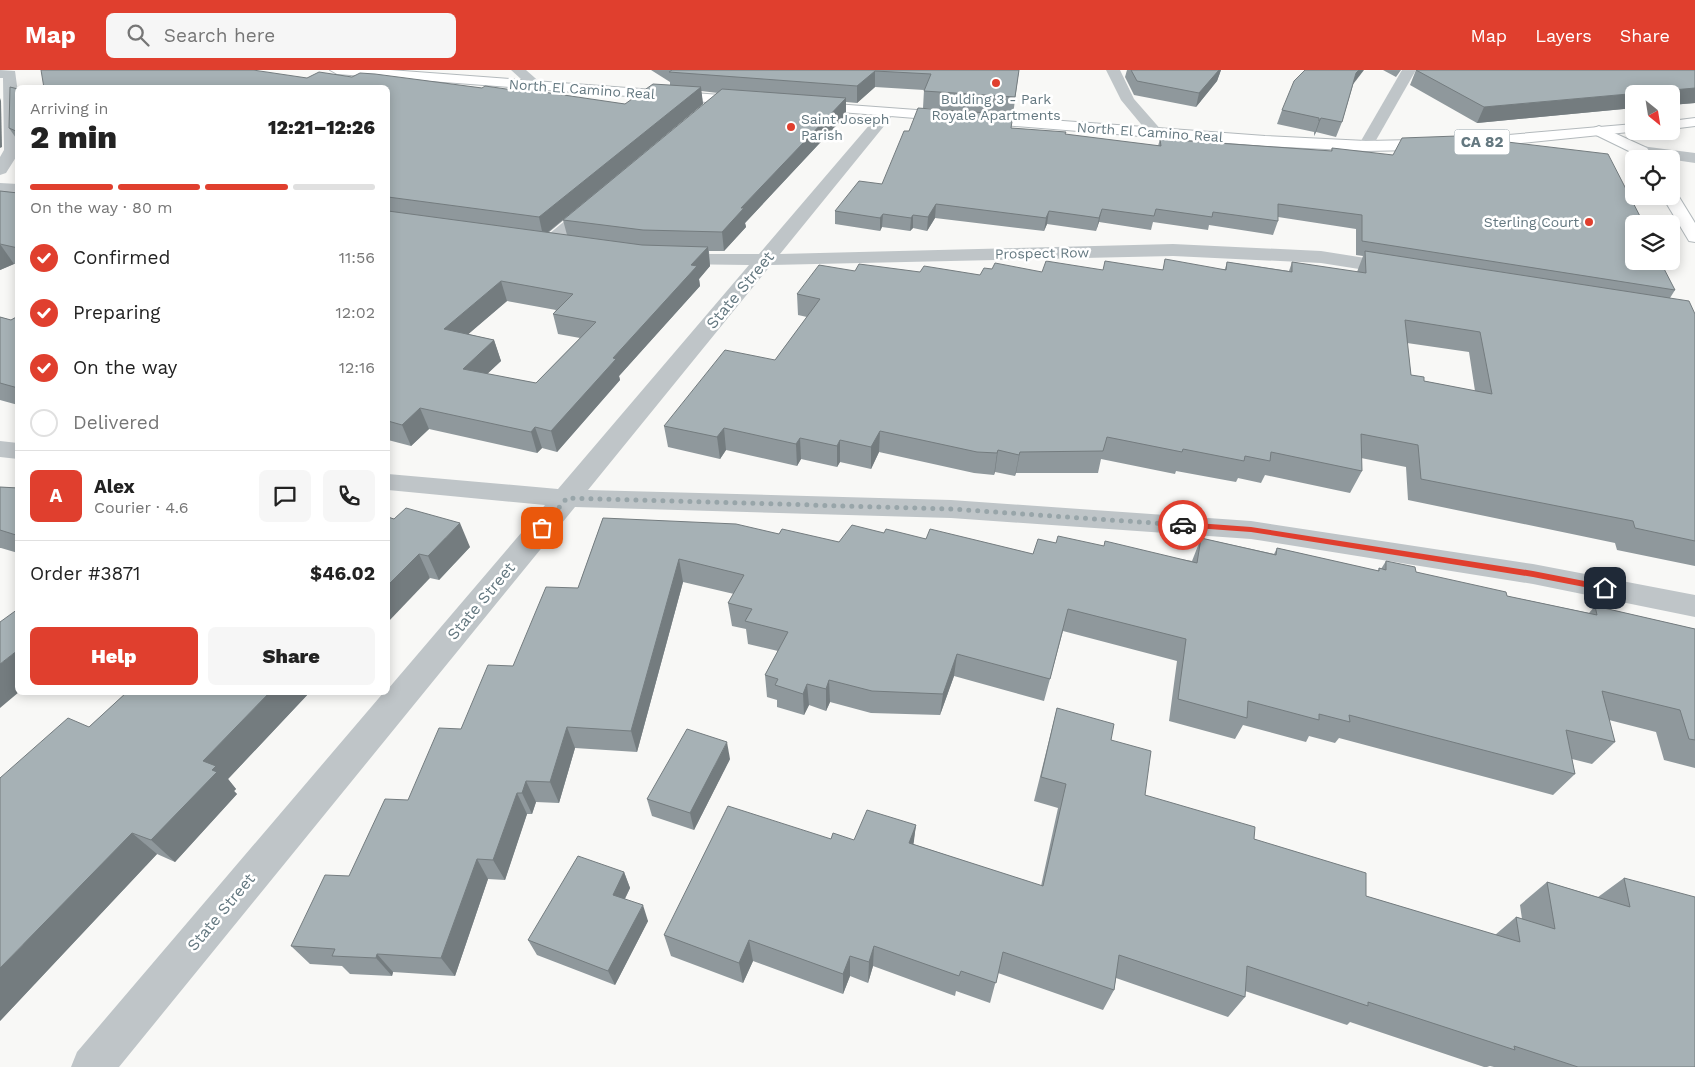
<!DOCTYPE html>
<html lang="en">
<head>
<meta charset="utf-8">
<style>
  body { margin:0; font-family:"Work Sans",sans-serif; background:#f6f6f6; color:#222; height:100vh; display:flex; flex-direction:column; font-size:19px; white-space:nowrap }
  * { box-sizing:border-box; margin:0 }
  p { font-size:16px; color:#767676 }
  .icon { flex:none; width:28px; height:28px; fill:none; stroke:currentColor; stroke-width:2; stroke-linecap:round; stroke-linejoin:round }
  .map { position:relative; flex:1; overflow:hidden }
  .panel { position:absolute; left:15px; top:15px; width:375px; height:610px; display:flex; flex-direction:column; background:#fff; border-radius:8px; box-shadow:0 2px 12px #0003 }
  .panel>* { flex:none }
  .needle { width:32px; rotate:150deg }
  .controls { position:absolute; left:1625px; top:15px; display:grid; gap:10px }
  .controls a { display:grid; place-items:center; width:55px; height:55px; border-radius:8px; background:#fff; box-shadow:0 2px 12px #0003; font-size:25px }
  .pin { position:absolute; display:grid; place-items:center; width:42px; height:42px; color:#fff; margin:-21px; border-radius:10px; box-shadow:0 2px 8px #0006 }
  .courier { position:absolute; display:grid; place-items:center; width:50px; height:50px; margin:-25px; border:4px solid #e03f2e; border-radius:50%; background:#fff; color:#222; box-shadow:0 1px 6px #0007 }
  .headline em { font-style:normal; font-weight:800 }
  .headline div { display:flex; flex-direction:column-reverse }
  .headline { display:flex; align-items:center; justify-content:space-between; height:85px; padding:0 15px }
  h1 { font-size:32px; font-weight:800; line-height:38px }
  .bar { display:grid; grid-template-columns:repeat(4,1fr); gap:8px 5px; align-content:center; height:60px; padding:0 15px }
  .bar i { height:6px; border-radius:4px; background:#e0e0e0 }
  .bar .on { background:#e03f2e }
  .bar p { grid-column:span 4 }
  .line { display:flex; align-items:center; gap:12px; padding:0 15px; border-top:1px solid #e0e0e0 }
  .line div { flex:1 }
  .round { display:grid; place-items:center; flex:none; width:52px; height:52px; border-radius:8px; background:#f6f6f6 }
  ol { padding:0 15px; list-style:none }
  li { display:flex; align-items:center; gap:15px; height:55px }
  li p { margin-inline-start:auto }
  li .icon { padding:5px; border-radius:50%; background:#e03f2e; color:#fff; stroke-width:4 }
  li:last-child { color:#767676 }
  li i { width:28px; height:28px; border:2px solid #e0e0e0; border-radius:50% }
  .button { display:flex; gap:10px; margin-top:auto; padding:10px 15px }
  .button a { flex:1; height:58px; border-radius:8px; background:#e03f2e; color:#fff; font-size:20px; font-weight:800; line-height:58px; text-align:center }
  .button a+a { background:#f6f6f6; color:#222 }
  header { display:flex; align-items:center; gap:30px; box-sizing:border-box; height:70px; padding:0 25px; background:#e03f2e; color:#fff }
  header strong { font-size:24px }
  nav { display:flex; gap:28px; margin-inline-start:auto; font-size:18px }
  .search { width:350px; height:45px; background:#f6f6f6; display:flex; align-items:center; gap:12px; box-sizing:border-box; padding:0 18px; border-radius:8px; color:#767676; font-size:19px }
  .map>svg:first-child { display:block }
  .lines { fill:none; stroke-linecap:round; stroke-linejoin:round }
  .secondary-casing { stroke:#b2b9bc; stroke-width:2 }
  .primary-casing { stroke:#b3b9bc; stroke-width:2 }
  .minor { fill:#bfc5c8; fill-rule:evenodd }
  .secondary { fill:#fff; fill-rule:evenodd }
  .primary { fill:#fff; fill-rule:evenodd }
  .wall { fill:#8f989c; fill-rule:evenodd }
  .shaded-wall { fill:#747c7f }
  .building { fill:#a6b1b5; stroke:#747c7f; fill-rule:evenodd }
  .route { fill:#e03f2e }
  .done { stroke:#98a5a9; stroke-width:5; stroke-dasharray:0 9 }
  .poi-dot { fill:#e03f2e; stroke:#fff; stroke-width:2 }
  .labels { text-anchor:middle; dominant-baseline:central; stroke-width:5; stroke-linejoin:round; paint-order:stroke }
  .far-street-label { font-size:14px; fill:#647880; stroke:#fff }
  .far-poi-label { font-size:14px; fill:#647880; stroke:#fff }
  .shield { fill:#fff; stroke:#92a0a6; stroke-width:1 }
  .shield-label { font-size:15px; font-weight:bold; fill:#647880 }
  .street-label { font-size:16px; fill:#647880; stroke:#fff }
</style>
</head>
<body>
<header>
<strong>Map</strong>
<div class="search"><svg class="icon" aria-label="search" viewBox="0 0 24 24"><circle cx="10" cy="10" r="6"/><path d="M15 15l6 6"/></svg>Search here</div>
<nav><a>Map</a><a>Layers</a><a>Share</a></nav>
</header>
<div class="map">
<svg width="1695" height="997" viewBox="0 0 1695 997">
  <rect width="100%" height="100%" fill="#f8f8f6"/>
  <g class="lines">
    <g class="secondary-casing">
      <g id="secondary">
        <polygon points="1599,56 1647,78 1655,89 1639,89 1635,84 1594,64 1591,61 1594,58"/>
        <polygon points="1671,121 1676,122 1695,153 1695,172 1689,171 1662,126 1671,126"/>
      </g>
    </g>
    <g class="primary-casing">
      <g id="primary">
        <polygon points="330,0 390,0 747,27 754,31 747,35 337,4"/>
        <polygon points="808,32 1265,66 1366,71 1462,69 1634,54 1634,61 1639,61 1462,79 1366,81 1265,76 803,39 801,36 803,33"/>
        <polygon points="1695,48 1695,56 1671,59 1671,51"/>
      </g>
    </g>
    <g class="minor">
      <polygon points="0,0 15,1 18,23 18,84 6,103 0,105 0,87 4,80 3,8 0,8"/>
      <polygon points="511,0 526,0 543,15 541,18 531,18"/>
      <polygon points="1106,0 1120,0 1134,29 1163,62 1160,65 1150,65 1121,30"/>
      <polygon points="1402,0 1416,0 1371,79 1361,79 1358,76"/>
      <polygon points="888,38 895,42 893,45 780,184 1173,174 1321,181 1397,193 1404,195 1406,199 1404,203 1397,205 1321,193 1173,186 771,195 588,420 951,430 1251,451 1533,494 1695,525 1695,547 1533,514 1251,469 951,448 575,437 119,997 71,997 77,982 384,622 388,622 388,619 545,435 388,420 388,404 558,419 749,195 672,194 665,192 663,188 665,184 759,184 883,39"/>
      <polygon points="1641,76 1695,83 1695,93 1635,84 1633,81 1635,78"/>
      <polygon points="0,113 18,114 18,124 0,123"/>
      <polygon points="595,130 601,131 604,135 601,139 556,176 544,176 541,172 544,168 589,131"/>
      <polygon points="0,371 18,373 18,389 0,387"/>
    </g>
    <use href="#secondary" class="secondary"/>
    <use href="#primary" class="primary"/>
  </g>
  <g class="wall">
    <path d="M651,0H1019L1013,45L923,38L924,20L875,17L857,33L846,32V45L745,153L746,157L724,181H709L710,196L699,209L700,216L619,306L620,310L557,382L542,378L537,383L429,359L411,376L388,370V18L307,8L352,7L482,18L513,20L625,34L670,15V12ZM701,21L718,23L563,150L567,165L548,163L703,34ZM507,231L556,240L553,244L558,264L580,268L536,313L487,304L501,291L494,270L468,264Z"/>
    <polygon points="1127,0 1221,0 1217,11 1196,37 1134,25 1125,7"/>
    <polygon points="1383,0 1401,0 1396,7"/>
    <polygon points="1416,0 1695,0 1695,33 1671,35 1671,24 1634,24 1634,38 1477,53 1410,15"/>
    <polygon points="1353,15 1342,52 1336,67 1316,62 1314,66 1314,62 1277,54 1282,40"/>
    <polygon points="18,19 18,71 9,58"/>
    <path d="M1012,58L1158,76L1160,69L1331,81L1332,78L1634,154L1675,220L1670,228L1695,244V496L1617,480L1615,473L1408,430L1406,397L1361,388L1362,401L1350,423L1265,405L1261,413L1238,408L1236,412L1176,401L1175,404L1101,389L1098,403H1016L1015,406L995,402L994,405L974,403L879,382L871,399L840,392L837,397L801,389L797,396L726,380L720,389L668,377L664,356L775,290L807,247L798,245L797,224L855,201L920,202L980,205L992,199L1042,202L1103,200L1225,199L1227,192L1289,201L1292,192L1357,202L1363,186L1356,185V159L1278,147V151L1273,165L1209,155L1208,160L1153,152L1151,160L1099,152L1096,161L1047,154L1044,161L935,148L927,161L913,158L910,161L882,157L880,161L835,154V141L882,114L909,61ZM1407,273L1469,282L1475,321L1424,311L1411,305Z"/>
    <polygon points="0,121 18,123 18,194 14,194 0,200"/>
    <polygon points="18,246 18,335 0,330 0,247 11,250"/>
    <polygon points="0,417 18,418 18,483 1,478 0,478"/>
    <polygon points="388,447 470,477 439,510 430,508"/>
    <polygon points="603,448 779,464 839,472 884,463 1033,484 1056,473 1104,476 1192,491 1201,468 1274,484 1277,478 1378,501 1379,498 1381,499 1386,491 1416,502 1507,526 1589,543 1595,536 1695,559 1695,698 1664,690 1656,662 1609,650 1615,672 1592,694 1572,689 1575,704 1553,725 1339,668 1335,673 1309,666 1306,672 1243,655 1235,669 1169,651 1177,591 1063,561 1044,631 954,606 940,645 871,643 830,632 826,641 809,635 804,645 777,637 777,630 767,627 765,605 778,581 748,574 746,559 732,556 728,533 734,524 683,512 637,682 575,678 559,733 536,732 532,744 527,744 505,810 488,809 455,906 393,902 392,906 350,904 342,896 310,894 291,876 349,806 408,730 461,659 513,596 578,518"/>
    <polygon points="127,622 310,622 228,709 236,719 234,721 237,724 175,792 157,784 0,951 89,657"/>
    <polygon points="1057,638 1111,670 1145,725 1254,769 1366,826 1495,865 1516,847 1522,849 1520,835 1547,812 1598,827 1624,808 1695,997 1494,997 1490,996 1487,997 1484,997 1350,952 1347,955 1245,921 1245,927 1228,947 1116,908 1114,920 1103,940 998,903 990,933 956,921 955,926 873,896 868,913 850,906 843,924 753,891 743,913 671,886 664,865 831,769 854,770 916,755 913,774 1041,816 1058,738 1034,731"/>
    <polygon points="730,689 694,760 652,746 647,729"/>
    <polygon points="624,802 630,818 625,829 648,851 615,915 537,885 528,870"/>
  </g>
  <g class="shaded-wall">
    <polygon points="1217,0 1221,0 1217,11 1196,37 1199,23"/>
    <polygon points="1359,0 1364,0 1351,17 1356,3"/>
    <polygon points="875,1 875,17 857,33 857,16"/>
    <polygon points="701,17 703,34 543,166 539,147"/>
    <polygon points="1695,18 1695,33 1671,35 1671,24 1634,24 1634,38 1477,53 1484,37"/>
    <polygon points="0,28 1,31 2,77 0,78"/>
    <polygon points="846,28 846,45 745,153 746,157 724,181 722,162 741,138"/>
    <polygon points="1321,48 1316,62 1314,66 1319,51"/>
    <polygon points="936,134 935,148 927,161 928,147"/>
    <polygon points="1102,139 1099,152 1096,161 1099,148"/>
    <polygon points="1049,141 1047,154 1044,161 1046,148"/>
    <polygon points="883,144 882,157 880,161 880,148"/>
    <polygon points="913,145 913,158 910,161 911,148"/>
    <polygon points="0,174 14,194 0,200"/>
    <polygon points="708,177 710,196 699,209 700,216 619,306 620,310 557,382 551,361 691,195"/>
    <polygon points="501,211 507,231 451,279 444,259"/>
    <polygon points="494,270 501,291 470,320 463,299"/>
    <polygon points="420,338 429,359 411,376 402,355"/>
    <polygon points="535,357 542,378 537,383 531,362"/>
    <polygon points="724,358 726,380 720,389 717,367"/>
    <polygon points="880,361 879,382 871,399 871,377"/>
    <polygon points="800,368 801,389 797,396 796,374"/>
    <polygon points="840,370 840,392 837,397 837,376"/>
    <polygon points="998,380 995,402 994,405 997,383"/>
    <polygon points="1020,382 1016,403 1015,406 1019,385"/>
    <polygon points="460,453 470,477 439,510 428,486"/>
    <polygon points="419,484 430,508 388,552 388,515"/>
    <polygon points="679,489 683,512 637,682 631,661"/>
    <polygon points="18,580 18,622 19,622 0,638 0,594"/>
    <polygon points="957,584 954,606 940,645 943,624"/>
    <polygon points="829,610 830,632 826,641 826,619"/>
    <polygon points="807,614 809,635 804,645 803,624"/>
    <polygon points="270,622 310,622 228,709 236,719 234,721 237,724 175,792 151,770 203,691"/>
    <polygon points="567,657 575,678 559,733 550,712"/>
    <polygon points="727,672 730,689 694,760 690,743"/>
    <polygon points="526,711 536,732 532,744 522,723"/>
    <polygon points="517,723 527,744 505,810 493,790"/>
    <polygon points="916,755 913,778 909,773"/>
    <polygon points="132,763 157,784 0,951 0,898"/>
    <polygon points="477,789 488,809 455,906 441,888"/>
    <polygon points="624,802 630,818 619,840 613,825"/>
    <polygon points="643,835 648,851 615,915 608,901"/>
    <polygon points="749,870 753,891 743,913 739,893"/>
    <polygon points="874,876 873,896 868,913 869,892"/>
    <polygon points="377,884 393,902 392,906 376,888"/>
    <polygon points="850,886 850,906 843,924 843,904"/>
  </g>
  <g class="building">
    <polygon points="41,0 253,0 307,8 319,2 352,7 360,3 375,4 482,18 485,16 513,20 516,18 625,34 653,14 701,17 539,147 388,127 388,18 44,18"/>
    <polygon points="672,0 1019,0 1015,27 924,21 931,4 875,1 857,16 669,2"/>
    <polygon points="1131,0 1219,0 1199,23 1137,11"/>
    <polygon points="1305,0 1359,0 1356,3 1342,52 1321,48 1319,51 1319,48 1282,40 1294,11"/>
    <polygon points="1416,0 1695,0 1695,18 1484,37"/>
    <polygon points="10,17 18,19 18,62 9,58"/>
    <polygon points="722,19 846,28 741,138 744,138 722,162 643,160 563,150"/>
    <polygon points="918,38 1013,45 1011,58 1066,62 1065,64 1161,76 1160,69 1332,81 1332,78 1393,85 1402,68 1457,66 1608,84 1644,154 1634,154 1634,191 1660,191 1675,220 1362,171 1362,145 1278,134 1278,151 1213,142 1212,147 1156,139 1154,146 1102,139 1099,148 1049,141 1046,148 936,134 928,147 913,145 911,148 883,144 880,148 835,141 859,111 882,114 904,61 909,61"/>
    <polygon points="0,121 18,123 18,178 0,174"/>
    <path d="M388,141L642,175L708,177L691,195L697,196L613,288L616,289L551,361L535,357L531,362L420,338L402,355L388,351ZM501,211L573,224L553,244L596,252L536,313L463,299L494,270L444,259Z"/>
    <path d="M1365,181L1689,231L1695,244V471L1635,458L1633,451L1421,409L1418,375L1361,364L1362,401L1271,382L1270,391L1245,386L1244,391L1183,379L1182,382L1107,367L1103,381L1020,382L1019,385L998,380L997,383L977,382L880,361L871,377L840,370L837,376L800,368L796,374L724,358L717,367L664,356L725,280L775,290L820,229L797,224L819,195L855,201L859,194L920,202L924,196L980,205L984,198L992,199L995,193L1042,202L1046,191L1103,200L1105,191L1163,200L1165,189L1226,200L1227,192L1292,202V192L1366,203ZM1405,250L1480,262L1492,324L1424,311V307L1411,305Z"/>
    <polygon points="18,246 18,318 0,313 0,247 11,250"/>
    <polygon points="0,417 18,418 18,464 16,465 0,460"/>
    <polygon points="406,438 460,453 428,486 419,484 388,515 388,447 394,449"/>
    <polygon points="603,448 736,454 779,464 782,459 839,472 852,455 884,463 886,459 926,469 930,459 1033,484 1038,469 1056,473 1058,466 1104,476 1105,471 1197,493 1201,468 1276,485 1277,478 1379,501 1379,498 1386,500 1386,491 1415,497 1416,502 1506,522 1507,526 1597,545 1595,536 1695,559 1695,670 1689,669 1680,640 1602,621 1615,672 1566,660 1575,704 1349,645 1350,652 1319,644 1319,650 1248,631 1247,648 1178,629 1186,569 1068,539 1050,609 957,584 943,624 872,621 829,610 826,619 807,614 803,624 775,615 778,609 765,605 788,562 745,551 752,539 728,533 744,505 679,489 631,661 567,657 550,712 526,711 522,723 517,723 493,790 477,789 441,888 377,884 376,888 332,886 335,879 291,876 325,805 349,806 385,729 408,730 439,658 461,659 488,595 513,596 546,517 578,518"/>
    <polygon points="18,539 18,580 0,594 0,552"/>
    <polygon points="127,622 270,622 203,691 216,696 212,700 217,702 151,770 132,763 0,898 0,708 68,648 89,657"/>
    <polygon points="1057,638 1114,654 1111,670 1151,681 1145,725 1255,757 1254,769 1366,803 1366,826 1520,872 1516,847 1555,859 1547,812 1630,837 1624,808 1695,827 1695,997 1578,997 1514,976 1515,980 1368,932 1368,936 1247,896 1245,927 1119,885 1114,920 1003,882 996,913 961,901 959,906 874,876 869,892 850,886 843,904 749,870 739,893 664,865 728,736 831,769 833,763 854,770 867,740 916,755 909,773 1043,816 1066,714 1041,707"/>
    <polygon points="687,659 727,672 690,743 647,729"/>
    <polygon points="578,786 624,802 613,825 643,835 608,901 528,870"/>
  </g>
  <polygon class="route" points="1183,452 1251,457 1533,501 1605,515 1609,518 1605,521 1533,507 1251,462 1181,457 1179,455"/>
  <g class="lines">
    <polyline class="done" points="542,458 567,428 951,439 1183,455"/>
  </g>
  <g class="poi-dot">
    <circle cx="996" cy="13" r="5"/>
    <circle cx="791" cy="57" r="5"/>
    <circle cx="1589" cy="152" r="5"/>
  </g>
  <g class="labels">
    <g class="far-street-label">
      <text transform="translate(582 19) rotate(4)">North El Camino Real</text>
      <text transform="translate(1150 62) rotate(4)">North El Camino Real</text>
      <text transform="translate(1042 183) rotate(-1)">Prospect Row</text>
    </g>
    <g class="far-poi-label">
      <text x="996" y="29">Bulding 3 - Park<tspan x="996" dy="16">Royale Apartments</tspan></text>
      <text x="801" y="49" text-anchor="start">Saint Joseph<tspan x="801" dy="16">Parish</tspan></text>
      <text x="1579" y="152" text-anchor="end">Sterling Court</text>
    </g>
    <rect class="shield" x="1454.5" y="59.5" width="55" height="25" rx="4"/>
    <g class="shield-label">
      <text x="1482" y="72">CA 82</text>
    </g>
    <g class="street-label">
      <text transform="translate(740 220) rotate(-50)">State Street</text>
      <text transform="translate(481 531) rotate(-50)">State Street</text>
      <text transform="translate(221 842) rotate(-50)">State Street</text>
    </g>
  </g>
</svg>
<div class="controls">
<a><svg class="needle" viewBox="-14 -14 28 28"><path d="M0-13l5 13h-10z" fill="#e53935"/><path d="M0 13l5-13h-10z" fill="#767676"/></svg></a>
<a><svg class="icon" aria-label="locate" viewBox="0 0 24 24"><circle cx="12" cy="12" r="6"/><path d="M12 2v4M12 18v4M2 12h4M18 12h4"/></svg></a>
<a><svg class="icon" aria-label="layers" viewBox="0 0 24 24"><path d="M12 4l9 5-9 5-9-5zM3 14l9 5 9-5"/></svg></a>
</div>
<div class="pin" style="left:542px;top:458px;background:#ea580c"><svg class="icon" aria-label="bag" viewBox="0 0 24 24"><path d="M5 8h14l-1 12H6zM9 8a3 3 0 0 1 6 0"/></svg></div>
<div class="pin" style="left:1605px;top:518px;background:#1f2937"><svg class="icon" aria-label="home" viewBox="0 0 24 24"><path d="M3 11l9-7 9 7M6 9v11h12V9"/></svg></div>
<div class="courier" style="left:1183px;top:455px"><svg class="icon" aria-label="car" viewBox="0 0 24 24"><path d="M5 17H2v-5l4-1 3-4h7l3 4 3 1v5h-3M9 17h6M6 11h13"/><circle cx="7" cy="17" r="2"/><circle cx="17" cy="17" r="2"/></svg></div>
<section class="panel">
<div class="headline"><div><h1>2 min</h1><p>Arriving in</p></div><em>12:21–12:26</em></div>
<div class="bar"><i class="on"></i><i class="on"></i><i class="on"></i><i></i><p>On the way · 80 m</p></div>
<ol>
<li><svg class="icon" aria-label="check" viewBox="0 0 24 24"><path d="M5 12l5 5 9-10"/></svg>Confirmed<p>11:56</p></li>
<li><svg class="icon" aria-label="check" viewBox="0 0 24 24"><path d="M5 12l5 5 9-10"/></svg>Preparing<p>12:02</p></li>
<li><svg class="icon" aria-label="check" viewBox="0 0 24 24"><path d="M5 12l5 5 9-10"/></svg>On the way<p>12:16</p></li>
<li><i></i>Delivered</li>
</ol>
<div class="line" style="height:90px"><b class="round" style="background:#e03f2e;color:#fff">A</b><div><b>Alex</b><p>Courier · 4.6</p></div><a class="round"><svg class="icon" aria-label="chat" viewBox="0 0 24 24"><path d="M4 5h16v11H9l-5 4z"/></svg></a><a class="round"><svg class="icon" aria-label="phone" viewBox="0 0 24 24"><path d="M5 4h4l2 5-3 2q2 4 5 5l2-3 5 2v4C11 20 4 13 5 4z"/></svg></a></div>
<div class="line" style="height:65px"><div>Order #3871</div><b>$46.02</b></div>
<div class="button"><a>Help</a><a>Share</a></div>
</section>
</div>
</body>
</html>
